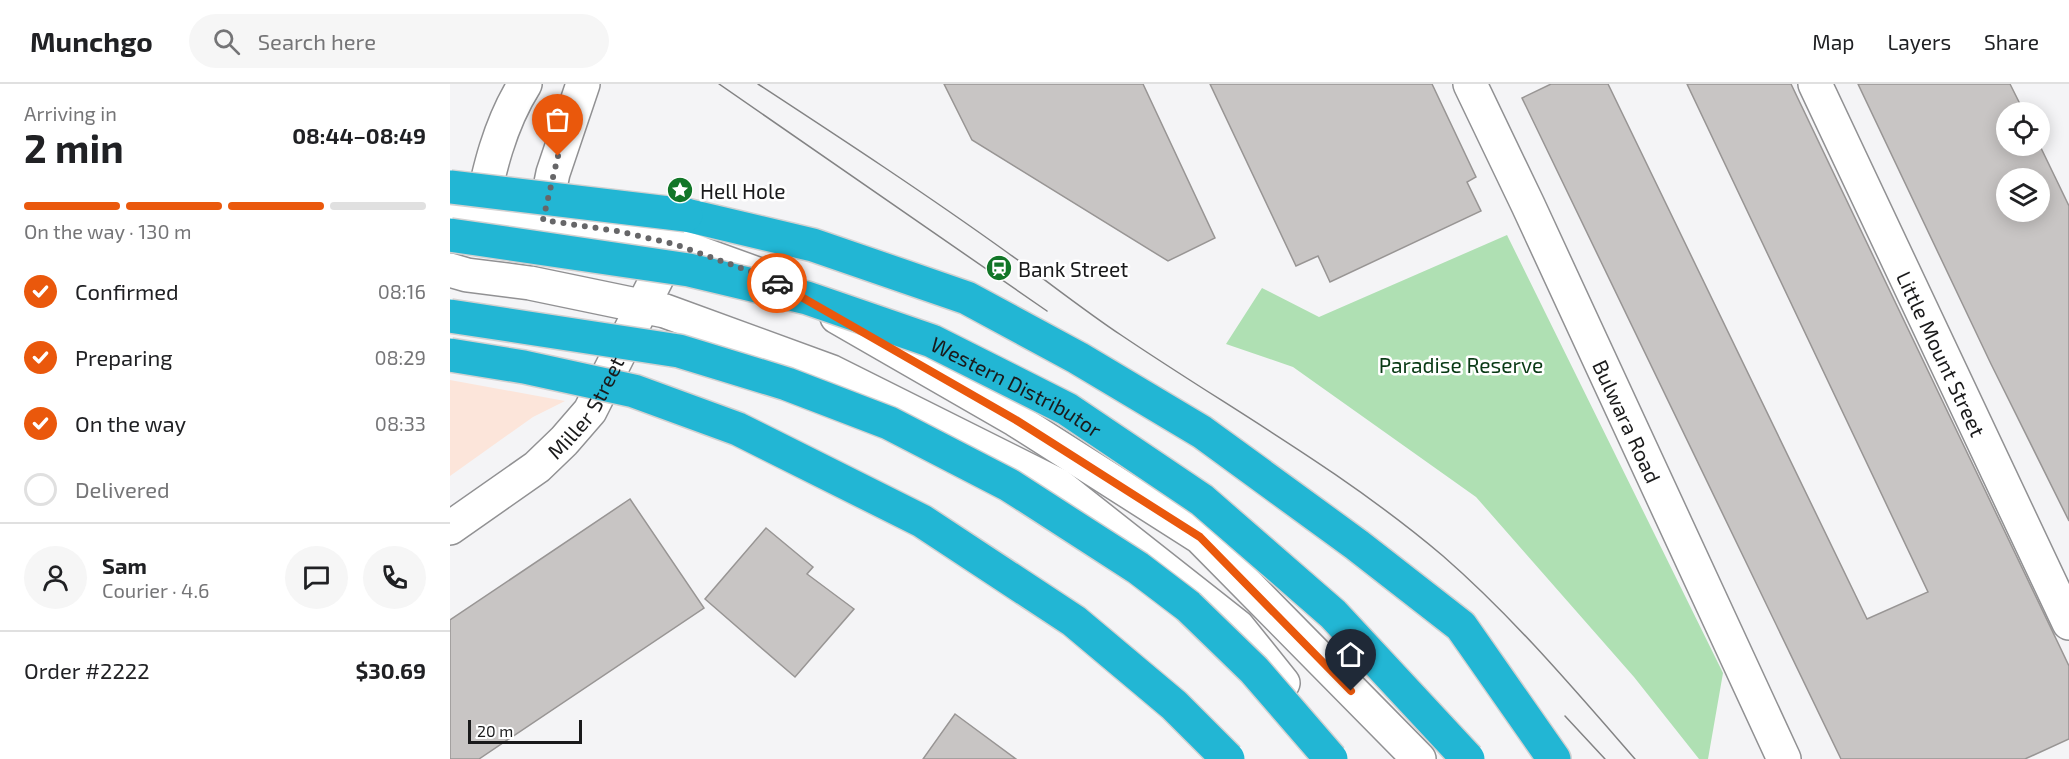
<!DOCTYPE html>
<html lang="en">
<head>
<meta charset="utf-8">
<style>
  body { margin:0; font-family:"Exo 2",sans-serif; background:#f6f6f6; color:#202124; height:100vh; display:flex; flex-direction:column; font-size:22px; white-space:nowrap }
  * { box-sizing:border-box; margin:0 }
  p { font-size:20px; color:#757577 }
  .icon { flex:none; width:33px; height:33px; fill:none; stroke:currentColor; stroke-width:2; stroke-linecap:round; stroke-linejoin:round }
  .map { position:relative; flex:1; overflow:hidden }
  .details { display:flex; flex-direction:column; background:#fff; width:450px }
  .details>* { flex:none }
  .buttons { position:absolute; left:1546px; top:18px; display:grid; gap:12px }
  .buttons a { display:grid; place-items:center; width:54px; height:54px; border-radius:50%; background:#fff; box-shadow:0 3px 15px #0003; font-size:30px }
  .scale { position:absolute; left:18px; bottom:15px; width:114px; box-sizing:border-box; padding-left:6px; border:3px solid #1a1a1b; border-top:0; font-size:16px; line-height:21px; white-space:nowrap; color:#1a1a1b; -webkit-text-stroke:4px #fff; paint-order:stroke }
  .pin { position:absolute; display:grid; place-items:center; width:51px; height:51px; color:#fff; margin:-62px -26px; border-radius:50% 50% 50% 0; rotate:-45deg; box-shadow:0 0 6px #0007 }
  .pin .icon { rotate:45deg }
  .courier { position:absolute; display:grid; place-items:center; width:60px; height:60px; margin:-30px; border:4px solid #ea580c; border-radius:50%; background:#fff; color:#222; box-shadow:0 2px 8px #0007 }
  .head em { font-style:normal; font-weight:700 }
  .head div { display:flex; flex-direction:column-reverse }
  .head { display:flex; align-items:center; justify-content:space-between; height:102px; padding:0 24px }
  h1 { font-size:39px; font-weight:700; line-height:45px }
  .bar { display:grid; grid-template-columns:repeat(4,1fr); gap:9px 6px; align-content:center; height:72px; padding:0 24px }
  .bar i { height:8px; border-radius:4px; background:#e0e0e0 }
  .bar .active { background:#ea580c }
  .bar p { grid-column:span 4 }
  .line { display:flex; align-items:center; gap:15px; padding:0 24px; border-top:2px solid #e0e0e0 }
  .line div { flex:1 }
  .round { display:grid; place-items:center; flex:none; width:63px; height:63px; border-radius:32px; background:#f6f6f6 }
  ol { padding:0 24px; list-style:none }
  li { display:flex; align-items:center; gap:18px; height:66px }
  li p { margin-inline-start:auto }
  li .icon { padding:6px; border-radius:50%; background:#ea580c; color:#fff; stroke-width:4 }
  li:last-child { color:#757577 }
  li i { width:33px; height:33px; border:3px solid #e0e0e0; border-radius:50% }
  header { display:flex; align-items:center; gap:36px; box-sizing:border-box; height:84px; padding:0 30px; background:#fff; border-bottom:2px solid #e0e0e0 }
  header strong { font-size:28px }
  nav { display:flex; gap:33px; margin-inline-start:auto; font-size:21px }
  .search { width:420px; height:54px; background:#f6f6f6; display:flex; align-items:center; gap:15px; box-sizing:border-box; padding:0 21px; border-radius:33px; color:#757577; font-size:22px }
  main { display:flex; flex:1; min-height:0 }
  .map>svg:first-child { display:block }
  .industrial { fill:#fce5da }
  .green { fill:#afe0b3 }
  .building { fill:#c8c5c4; stroke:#989594; stroke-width:1.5; fill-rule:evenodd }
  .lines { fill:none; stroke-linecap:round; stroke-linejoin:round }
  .minor-casing { stroke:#919193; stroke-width:36 }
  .motorway-casing { stroke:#d1d1d1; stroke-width:36 }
  .minor { stroke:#fff; stroke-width:33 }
  .motorway { stroke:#22b6d4; stroke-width:33 }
  .tram { stroke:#838384; stroke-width:1.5 }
  .motorway-bridge-casing { stroke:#d1d1d1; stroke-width:36; stroke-linecap:butt }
  .motorway-bridge { stroke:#22b6d4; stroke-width:33 }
  .done { stroke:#666668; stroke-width:6; stroke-dasharray:0 10.8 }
  .route { stroke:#ea580c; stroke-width:8 }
  .labels { text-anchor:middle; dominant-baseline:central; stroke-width:5; stroke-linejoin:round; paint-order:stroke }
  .poi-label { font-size:21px; fill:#1a1a1b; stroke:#fff; text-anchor:start }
  .street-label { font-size:21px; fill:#1a1a1b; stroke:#fff }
  .park-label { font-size:21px; fill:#093a15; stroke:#fff }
</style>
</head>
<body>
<header>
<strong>Munchgo</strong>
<div class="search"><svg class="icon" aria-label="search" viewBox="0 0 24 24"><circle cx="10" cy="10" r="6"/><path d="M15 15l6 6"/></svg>Search here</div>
<nav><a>Map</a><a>Layers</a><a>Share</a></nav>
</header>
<main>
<section class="details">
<div class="head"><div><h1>2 min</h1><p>Arriving in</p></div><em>08:44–08:49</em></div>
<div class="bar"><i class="active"></i><i class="active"></i><i class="active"></i><i></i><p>On the way · 130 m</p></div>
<ol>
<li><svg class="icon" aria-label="check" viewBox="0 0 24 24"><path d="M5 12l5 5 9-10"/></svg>Confirmed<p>08:16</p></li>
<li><svg class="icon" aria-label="check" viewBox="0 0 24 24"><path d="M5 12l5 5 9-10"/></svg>Preparing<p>08:29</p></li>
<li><svg class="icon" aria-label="check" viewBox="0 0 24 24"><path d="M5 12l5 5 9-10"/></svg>On the way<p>08:33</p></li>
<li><i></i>Delivered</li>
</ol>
<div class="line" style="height:108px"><a class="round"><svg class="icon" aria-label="person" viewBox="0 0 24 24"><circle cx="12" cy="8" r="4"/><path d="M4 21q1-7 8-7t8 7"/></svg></a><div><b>Sam</b><p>Courier · 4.6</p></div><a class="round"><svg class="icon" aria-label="chat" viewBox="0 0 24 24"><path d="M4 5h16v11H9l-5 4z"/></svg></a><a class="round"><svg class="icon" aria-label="phone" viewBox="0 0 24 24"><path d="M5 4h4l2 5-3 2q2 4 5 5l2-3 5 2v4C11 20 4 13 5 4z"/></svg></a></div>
<div class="line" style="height:78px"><div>Order #2222</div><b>$30.69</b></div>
</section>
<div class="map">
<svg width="1619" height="675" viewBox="0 0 1619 675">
  <rect width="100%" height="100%" fill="#f4f4f6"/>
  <polygon class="industrial" points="0,296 115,317 83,333 0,392"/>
  <polygon class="green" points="1057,151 1273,589 1258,675 1249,675 1184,593 1026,413 843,283 776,260 812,204 869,233"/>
  <g class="building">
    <polygon points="494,0 693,0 765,154 718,177 522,56"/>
    <polygon points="760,0 982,0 1026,93 1017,98 1031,127 880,198 868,172 846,182"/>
    <polygon points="1101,0 1158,0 1417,535 1478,508 1237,0 1341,0 1619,582 1619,655 1575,675 1391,675 1072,14"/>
    <path d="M1408,0H1560L1574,28H1557V62H1590L1619,122V437L1541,280ZM1557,94H1590V128H1557Z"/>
    <polygon points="180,415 254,524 29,675 0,675 0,536"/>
    <polygon points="316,444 363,483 357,490 404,525 345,593 255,515"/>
    <polygon points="505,630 566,675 473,675"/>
  </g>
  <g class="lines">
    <g class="minor-casing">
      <g id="minor">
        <path id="s1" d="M1020,0L1078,121L1334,675"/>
        <path id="s2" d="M1365,0L1619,539"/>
        <polyline points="0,122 30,130 93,136 167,147 224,160 310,191"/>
        <path d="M29,134C39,87 49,41 75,0"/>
        <polyline points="92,142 103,89 133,0"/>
        <polyline points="0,186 17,191 80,199 215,227 382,288 608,401 788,543 833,599"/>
        <polyline points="387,233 566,336 750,453 969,675"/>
        <path id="s3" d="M0,444L87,383L114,357L140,327L224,160"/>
      </g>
    </g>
    <g class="motorway-casing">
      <polyline id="motorway" points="236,131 363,161 517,214 628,274 752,348 907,461 1011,542 1104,675"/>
    </g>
    <use href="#minor" class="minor"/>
    <use href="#motorway" class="motorway"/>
    <g class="tram">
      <polyline points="269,0 597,227"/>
      <path d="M308,0C392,55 476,110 558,169C596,196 632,225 671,251C779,324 893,387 993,472C1063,533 1124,605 1185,675"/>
      <polyline points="1115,632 1155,675"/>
    </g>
    <g class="motorway-bridge-casing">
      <g id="motorway-bridge">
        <polyline points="0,103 236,131"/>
        <path id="s4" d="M0,151L239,186L357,214L482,257L617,325L752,416L883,530L1018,675"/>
        <polyline points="0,232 229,267 337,300 439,339 559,401 688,484 738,522 804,586 881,675"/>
        <polyline points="0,271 74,283 184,307 288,345 472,437 624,537 724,621 778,675"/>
      </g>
    </g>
    <use href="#motorway-bridge" class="motorway-bridge"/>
  </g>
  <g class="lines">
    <polyline class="done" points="108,72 93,136 167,147 224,160 316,193 327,199"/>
    <polyline class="route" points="327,199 566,336 750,453 901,607"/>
  </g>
  <defs>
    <g id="sight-disc" transform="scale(1.35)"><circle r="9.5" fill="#127628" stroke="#fff"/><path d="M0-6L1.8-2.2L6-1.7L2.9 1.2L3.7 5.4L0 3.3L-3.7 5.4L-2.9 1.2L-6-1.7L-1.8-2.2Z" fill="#fff"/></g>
    <g id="station-disc" transform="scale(1.35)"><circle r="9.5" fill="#127628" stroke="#fff"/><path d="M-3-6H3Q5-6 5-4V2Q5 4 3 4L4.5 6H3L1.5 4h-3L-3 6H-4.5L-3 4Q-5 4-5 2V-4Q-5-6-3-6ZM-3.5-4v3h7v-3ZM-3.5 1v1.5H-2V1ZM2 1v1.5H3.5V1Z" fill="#fff"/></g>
  </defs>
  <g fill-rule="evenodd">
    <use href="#sight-disc" x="230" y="106"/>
    <use href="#station-disc" x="549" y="184"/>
  </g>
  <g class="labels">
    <g class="poi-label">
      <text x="250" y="106">Hell Hole</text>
      <text x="568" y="184">Bank Street</text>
    </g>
    <g class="street-label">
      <text stroke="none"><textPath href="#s2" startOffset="298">Little Mount Street</textPath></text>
      <text stroke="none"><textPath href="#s4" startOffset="591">Western Distributor</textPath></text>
      <text stroke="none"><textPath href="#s3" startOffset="184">Miller Street</textPath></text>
      <text stroke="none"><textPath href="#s1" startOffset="372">Bulwara Road</textPath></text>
    </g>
    <g class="park-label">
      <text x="1011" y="280">Paradise Reserve</text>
    </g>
  </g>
</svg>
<div class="buttons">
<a><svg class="icon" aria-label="locate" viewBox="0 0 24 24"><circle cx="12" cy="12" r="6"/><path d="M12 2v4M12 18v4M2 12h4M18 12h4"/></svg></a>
<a><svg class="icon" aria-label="layers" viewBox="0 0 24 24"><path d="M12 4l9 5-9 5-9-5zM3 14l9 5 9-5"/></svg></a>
</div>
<div class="scale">20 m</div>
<div class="pin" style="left:108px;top:72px;background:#ea580c"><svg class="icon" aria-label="bag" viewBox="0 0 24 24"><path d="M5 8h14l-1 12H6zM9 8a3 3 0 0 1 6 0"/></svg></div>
<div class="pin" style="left:901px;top:607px;background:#1f2937"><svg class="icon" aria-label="home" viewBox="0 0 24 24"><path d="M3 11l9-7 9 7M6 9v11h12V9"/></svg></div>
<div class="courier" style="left:327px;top:199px"><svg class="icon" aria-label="car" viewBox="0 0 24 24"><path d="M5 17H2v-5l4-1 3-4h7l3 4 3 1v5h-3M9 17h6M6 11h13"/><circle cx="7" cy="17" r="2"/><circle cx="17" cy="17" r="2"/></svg></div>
</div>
</main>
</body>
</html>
